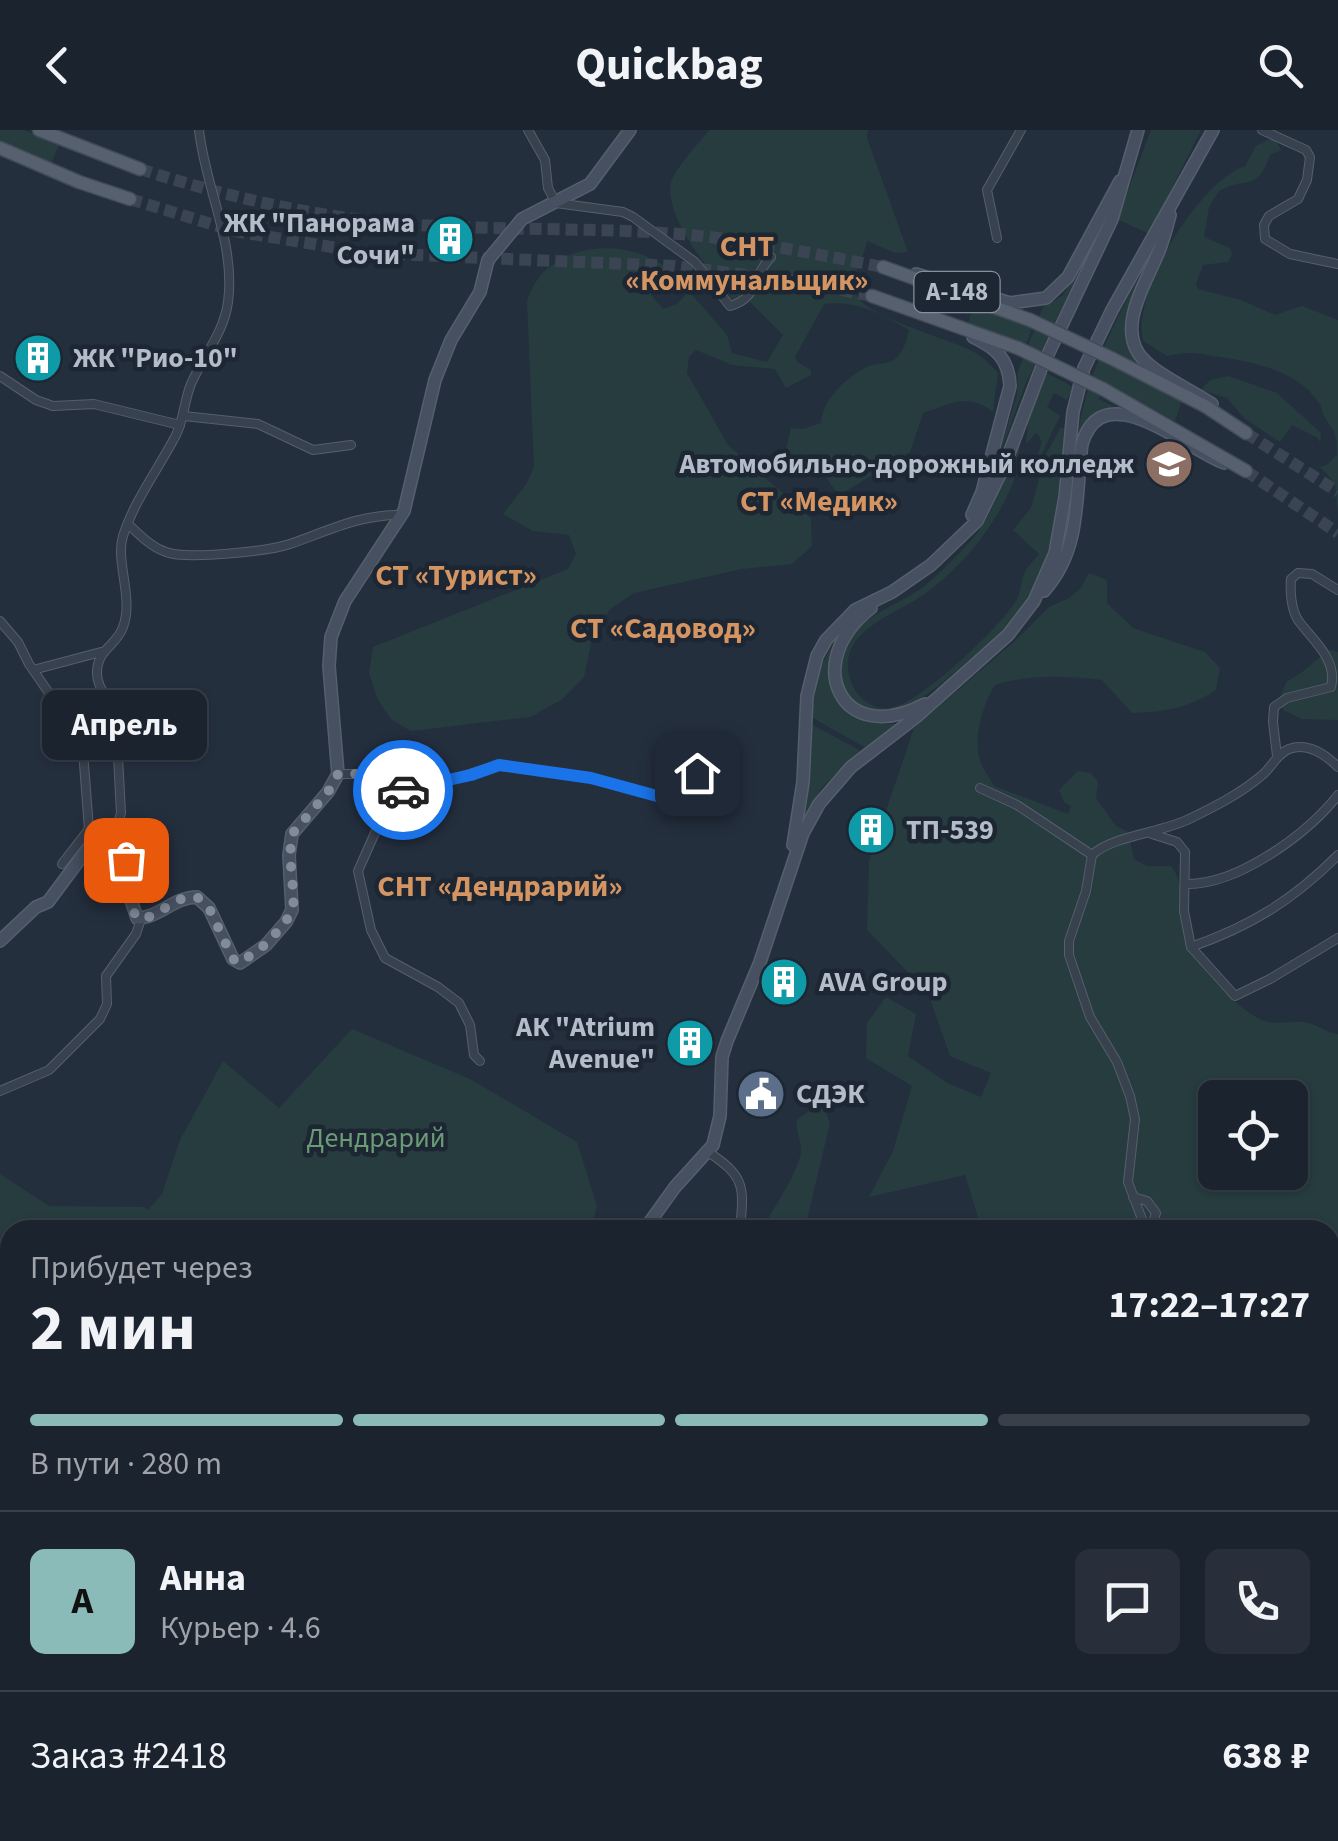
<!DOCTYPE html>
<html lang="ru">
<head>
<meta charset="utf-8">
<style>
  body { margin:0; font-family:"Source Sans 3",sans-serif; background:#282f3a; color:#f1f3f6; height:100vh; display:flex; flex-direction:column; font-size:38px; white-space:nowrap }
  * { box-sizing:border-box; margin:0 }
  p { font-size:32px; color:#a0a4aa }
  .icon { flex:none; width:55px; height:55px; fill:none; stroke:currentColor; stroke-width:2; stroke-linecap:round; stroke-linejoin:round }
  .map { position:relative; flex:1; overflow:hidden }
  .drawer { position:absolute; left:0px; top:1090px; width:1340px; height:622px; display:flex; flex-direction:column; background:#1b232e; border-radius:30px 30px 0 0; box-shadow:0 2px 8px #0004,0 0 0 2px #39404a }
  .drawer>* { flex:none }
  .tools { position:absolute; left:1198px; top:950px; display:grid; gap:20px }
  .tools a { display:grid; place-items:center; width:110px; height:110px; border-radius:15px; background:#1b232e; box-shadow:0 2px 8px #0004,0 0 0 2px #39404a; font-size:50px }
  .pin { position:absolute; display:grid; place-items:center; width:85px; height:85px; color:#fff; margin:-42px; border-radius:20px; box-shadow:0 5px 15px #0006 }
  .courier { position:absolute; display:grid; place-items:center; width:100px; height:100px; margin:-50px; border:8px solid #1a73e8; border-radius:50%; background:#fff; color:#222; box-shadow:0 2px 12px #0007 }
  .bubble { position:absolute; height:70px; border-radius:15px; background:#1b232e; box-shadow:0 2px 8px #0004,0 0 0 2px #39404a; font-size:32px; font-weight:700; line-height:70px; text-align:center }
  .overview em { font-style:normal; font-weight:700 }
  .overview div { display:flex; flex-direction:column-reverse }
  .overview { display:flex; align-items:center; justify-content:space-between; height:170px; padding:0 30px }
  h1 { font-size:65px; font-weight:700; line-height:75px }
  .bar { display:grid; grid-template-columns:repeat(4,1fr); gap:15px 10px; align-content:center; height:120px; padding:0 30px }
  .bar i { height:12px; border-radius:8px; background:#39404a }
  .bar .on { background:#8bbbb9 }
  .bar p { grid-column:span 4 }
  .line { display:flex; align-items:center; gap:25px; padding:0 30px; border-top:2px solid #39404a }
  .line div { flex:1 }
  .round { display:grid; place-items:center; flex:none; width:105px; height:105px; border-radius:15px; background:#282f3a }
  header { display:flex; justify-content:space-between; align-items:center; height:130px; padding:0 30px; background:#1b232e; font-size:45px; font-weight:700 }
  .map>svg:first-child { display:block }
  .green { fill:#263c3f; fill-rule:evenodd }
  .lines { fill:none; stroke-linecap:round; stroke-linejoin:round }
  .stream { stroke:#394c67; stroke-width:2.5 }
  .primary-tunnel { stroke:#3a4453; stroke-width:12; stroke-dasharray:12 6; stroke-linecap:butt }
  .street-casing { stroke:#565f6c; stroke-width:10 }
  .secondary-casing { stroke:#565f6c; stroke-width:14 }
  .primary-casing { stroke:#414a57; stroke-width:15 }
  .street { stroke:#38414e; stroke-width:8 }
  .secondary { stroke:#465061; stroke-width:11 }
  .primary { stroke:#56606e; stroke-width:12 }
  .rail { stroke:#5a6575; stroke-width:2.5; stroke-dasharray:10 10; stroke-linecap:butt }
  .primary-bridge-casing { stroke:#414a57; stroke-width:15; stroke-linecap:butt }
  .primary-bridge { stroke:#56606e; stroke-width:12 }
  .done { stroke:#828b98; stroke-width:10; stroke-dasharray:0 18 }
  .route { stroke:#1a73e8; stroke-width:12 }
  .labels { text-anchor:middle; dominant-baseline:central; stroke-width:9; stroke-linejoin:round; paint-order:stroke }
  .shield { fill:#1d2633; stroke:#878f9c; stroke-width:2.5 }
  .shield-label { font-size:25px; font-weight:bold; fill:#b4bcc9 }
  .poi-label { font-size:28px; font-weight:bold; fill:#b4bcc9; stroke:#1d2633; text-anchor:start }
  .park-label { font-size:28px; fill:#6b9a76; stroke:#1d2633 }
  .neighbourhood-label { font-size:30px; font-weight:bold; fill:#d59563; stroke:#1d2633 }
</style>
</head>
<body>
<header><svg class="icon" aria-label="back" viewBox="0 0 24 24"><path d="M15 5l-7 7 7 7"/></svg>Quickbag<svg class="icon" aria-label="search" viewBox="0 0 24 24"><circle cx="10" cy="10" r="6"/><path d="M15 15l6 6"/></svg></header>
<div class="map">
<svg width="1338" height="1711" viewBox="0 0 1338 1711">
  <rect width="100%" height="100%" fill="#242f3e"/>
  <g class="green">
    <polygon points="0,0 24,0 59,15 51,34 0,13"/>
    <path d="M709,0H868L867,8L908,122L895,123L867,111C864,128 850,146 856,164C864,187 951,209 974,222C984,227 990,235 998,243L993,282C966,262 953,274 923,283L910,322L843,363H837L821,340L785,323L791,298L803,299L821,293C823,268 849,244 872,235C881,233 888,234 895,229C904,222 906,211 909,200C881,184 857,170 824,174L795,227L797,232L811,240V245L786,258L775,239L732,235L696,220L689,226L687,243L728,315L811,388L812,416L792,434L742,439L634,463L610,479L592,509L584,547L561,570L530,587L411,601L391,589L378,570L369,543L373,517L568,439L576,424L569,405L533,401L503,384L527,353L534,337L527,171C545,112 623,105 667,138V147L651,165L663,179L677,174L689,161L727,205L732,223L767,232L783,205L748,170L735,173C713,144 670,96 670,58C670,43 699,13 709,0Z"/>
    <polygon points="1151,0 1201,0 1149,104 1117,89"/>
    <path d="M1269,9L1276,11L1281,20L1270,25C1257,63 1248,45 1219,61L1209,77L1204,107L1230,118L1232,124L1228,132L1203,135L1196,154L1198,159L1241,170L1275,185L1302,176L1338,190V384L1335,353L1320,337L1328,334L1337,324C1337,303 1335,303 1325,288C1322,283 1322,277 1319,273C1299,242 1255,232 1221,227C1198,224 1191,220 1167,226L1143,211C1131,163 1198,52 1245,36L1256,16Z"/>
    <path d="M1156,115C1140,153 1113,193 1136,233L1117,222L1111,235L1182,270L1175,291L1105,254L1099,269L1117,278C1081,284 1077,310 1074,343C1078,253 1115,192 1156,115Z"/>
    <polygon points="1082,136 1025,255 996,336 1017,264 1018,241 1043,177 1062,166"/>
    <polygon points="974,174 1032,198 1025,217 968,193"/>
    <polygon points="1045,242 1073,257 1067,270 1054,263 1047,277 1060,286 1033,342 1042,311 1036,303 1026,314 1029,284"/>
    <polygon points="1228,246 1277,263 1321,303 1320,313 1318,308 1292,295 1280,312 1244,288 1227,268 1201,260 1210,250"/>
    <path d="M1061,297L1064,299C1058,364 1057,433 1016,488C1004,504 986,515 971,528C942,552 885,612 849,566C840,555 837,537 842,523C854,487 896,477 923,457C938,445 954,429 967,415C998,383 1001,343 1021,308C1019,322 1018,339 1013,353C995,397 958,443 917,469C896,482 862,495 851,519C843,538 851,563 868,573C877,579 887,580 897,576C927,566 999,498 1016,471C1021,462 1021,451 1025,442C1028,436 1035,429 1039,424L1013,400L1031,378L1046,324Z"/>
    <path d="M1089,443L1107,450V473L1133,498L1205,522L1220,538L1216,560C1189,578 1165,582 1132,583L1102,550C1066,546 1030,544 995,555C984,572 974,605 979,626C981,636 989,647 994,656L1068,684L1071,676L1064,672L1059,660L1078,641L1091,643L1098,652L1096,668L1116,696L1128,702L1134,729L1147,736H1171C1187,756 1179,781 1184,804C1191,830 1237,880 1262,890C1278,896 1294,889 1309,893C1320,896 1326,903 1338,904V1303L1330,1296V1100H982L965,1045L869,1067L893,1021L912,956L866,928L867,893L886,867L916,884L908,926L947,953L981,967L991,943L950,926L928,863L867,800L869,731L914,598L1015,511L1049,477L1069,468L1080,459ZM1215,968H1290V1042H1215Z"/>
    <path d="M834,511C813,565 848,595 900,594L866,618L811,587L819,540Z"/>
    <path d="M1330,520L1338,522V590L1302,589L1283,580L1281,565L1287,551C1305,543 1313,531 1330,520Z"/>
    <polygon points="811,594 861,621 822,657 801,696 807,658"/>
    <polygon points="352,899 470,949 577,1012 597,1076 591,1100 10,1100 10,1702 419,1703 415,1711 7,1711 0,1662 0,1044 49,1076 144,1077 148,1080 162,1064 180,1010 223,931 279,978"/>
    <path d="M822,971L830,993L806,1094L808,1100H761C771,1083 798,1043 801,1022C802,1011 795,1001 797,990Z"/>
  </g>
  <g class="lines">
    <g class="stream">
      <polyline points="0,1662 11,1711"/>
      <polyline points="95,1702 107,1702"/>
      <polyline points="52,1711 65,1702"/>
    </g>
    <g class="primary-tunnel">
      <path d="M140,39C236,70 336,92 437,96C518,100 599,98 680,104C749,110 815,124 883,137"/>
      <polyline points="130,69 234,101 368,123 674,136 796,151 872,166"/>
      <polyline points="1246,303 1338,362"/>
      <polyline points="1246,341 1338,403"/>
    </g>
    <g class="street-casing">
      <g id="street">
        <path d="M528,0L545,30L548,58L556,73L623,82L633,87L695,132L730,176C759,168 752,145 771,127"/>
        <polyline points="1262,0 1306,20 1310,27 1307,50 1298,69 1269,86 1264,95 1265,109 1290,124 1338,134"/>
        <polyline points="997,108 987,60 1021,0"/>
        <polyline points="0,246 36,270 53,276 94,274 180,295"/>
        <polyline points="184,286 258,294 313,320 351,315"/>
        <path d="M129,395C140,405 151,417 166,422C186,430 269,421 290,414C328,401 360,384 402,385"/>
        <polyline points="0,491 18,512 29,534 78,605 83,621 89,699 62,734"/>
        <polyline points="33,540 101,522"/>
        <path d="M1277,626L1273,592L1274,577L1287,568L1331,557C1338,529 1312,510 1298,490C1291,479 1290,461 1291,449L1298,443L1312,444L1338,460"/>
        <polyline points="338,644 371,644 394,660 440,653 499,635 591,648 657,666 669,665 688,658 696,649 698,639"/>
        <polyline points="980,658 1017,675 1092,725 1086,761 1069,811 1069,825 1090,887 1117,932 1130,966 1135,989 1128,1052 1146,1100"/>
        <polyline points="394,660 358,741 371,800 385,828 438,857 459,873 470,895 474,925 480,931"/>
        <path d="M117,697L121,683L116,588C113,569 96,561 97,541C98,519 117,515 123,497C134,468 115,431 123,406C134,371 159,338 176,305C184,289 184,271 191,254C203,226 224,203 228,172C236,114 205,57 199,0"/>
        <polyline points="1152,704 1177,712 1185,722 1184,781 1191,817 1235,866 1270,849 1338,808"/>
        <path d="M1092,725C1112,706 1159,703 1187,690C1212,678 1240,664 1261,646C1272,638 1276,624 1289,619C1308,612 1325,624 1338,637"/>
        <path d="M1186,754C1238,755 1307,704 1338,665"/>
        <path d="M1191,817C1251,796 1293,770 1338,725"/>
        <polyline points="0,961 49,940 100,889 107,874 106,846 136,804 141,789"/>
        <path d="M708,1022C746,1047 744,1057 740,1100"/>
        <polyline points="1133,1067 1147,1071 1156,1083 1152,1096"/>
        <polyline points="914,1100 924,1093"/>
        <polyline points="1330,1665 1338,1663"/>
        <polyline points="1330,1678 1338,1681"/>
        <polyline points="619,1711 620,1702"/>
        <polyline points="857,1711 859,1702"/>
        <polyline points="1060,1711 1060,1702"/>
      </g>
    </g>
    <g class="secondary-casing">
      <g id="secondary">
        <path d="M1170,85C1166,101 1162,116 1155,130C1142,160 1115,204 1146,232C1161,247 1193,261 1212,274"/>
        <polyline points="916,144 1010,173 1046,168 1068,147 1120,51"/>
        <path d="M972,385L982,362L1010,256C1009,229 996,218 973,207"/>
        <path d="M1044,461C1082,419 1075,366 1082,314C1103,243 1186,319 1224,333"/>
        <path d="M871,478C801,531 840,619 925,574"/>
        <polyline points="793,715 803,652 807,566 817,526 826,510 855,480 892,462 931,435 977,391 1005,334 1041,239 1112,89 1138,0"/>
        <path d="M0,811L36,777L48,772L100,702L112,696L124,704L130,767L137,788C159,788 174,767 197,767L209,778L233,829L240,833L266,815L286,792L292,780L289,725L292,704L328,662L338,644L329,536L331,507L345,471L404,381L435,250L451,210L480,162L488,130L522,89L590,54L630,0"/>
        <polyline points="644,1100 675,1057 713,1015 720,986 722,927 727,911 760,832 803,703 819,674 851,637 916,587 1008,505 1034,471 1055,423 1065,367 1073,282 1084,238 1112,180 1213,0"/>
        <polyline points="490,1711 500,1702"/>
      </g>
    </g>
    <g class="primary-casing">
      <g id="primary">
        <polyline points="39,0 140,39"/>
        <polyline points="0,18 79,52 130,69"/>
        <polyline points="883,137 1030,190"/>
        <polyline points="872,166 1018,218"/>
        <polyline points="1113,229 1205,276 1246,303"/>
        <polyline points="1103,259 1246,341"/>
      </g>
    </g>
    <use href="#street" class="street"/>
    <use href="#secondary" class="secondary"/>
    <use href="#primary" class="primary"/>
    <polyline class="rail" points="595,1711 596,1702"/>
    <g class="primary-bridge-casing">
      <g id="primary-bridge">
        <polyline points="1030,190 1113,229"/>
        <polyline points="1018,218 1103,259"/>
      </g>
    </g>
    <use href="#primary-bridge" class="primary-bridge"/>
  </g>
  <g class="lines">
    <polyline class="done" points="126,730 135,786 145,789 181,769 197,767 209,778 233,829 240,833 266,814 286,792 294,771 290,725 292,704 328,662 338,644 371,644 394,660 403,660"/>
    <polyline class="route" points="403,660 471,645 499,635 591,648 657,666 669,666 688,658 697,643"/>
  </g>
  <defs>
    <g id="building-disc" transform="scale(2.5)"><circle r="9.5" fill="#0f9aa8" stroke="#1d2633"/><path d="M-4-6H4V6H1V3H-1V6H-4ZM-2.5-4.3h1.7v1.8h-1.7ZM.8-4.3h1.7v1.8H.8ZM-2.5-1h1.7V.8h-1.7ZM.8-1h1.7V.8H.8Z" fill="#fff"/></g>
    <g id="university-disc" transform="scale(2.5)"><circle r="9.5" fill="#8d6e63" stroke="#1d2633"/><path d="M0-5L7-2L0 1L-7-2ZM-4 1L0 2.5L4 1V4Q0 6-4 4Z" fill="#fff"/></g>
    <g id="civic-disc" transform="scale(2.5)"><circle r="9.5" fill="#5c6f8a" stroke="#1d2633"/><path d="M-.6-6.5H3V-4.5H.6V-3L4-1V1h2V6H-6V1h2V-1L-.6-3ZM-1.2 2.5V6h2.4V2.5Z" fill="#fff"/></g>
  </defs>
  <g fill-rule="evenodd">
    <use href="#building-disc" x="450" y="109"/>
    <use href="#building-disc" x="38" y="228"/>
    <use href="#university-disc" x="1169" y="334"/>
    <use href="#building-disc" x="871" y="700"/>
    <use href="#building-disc" x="784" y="852"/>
    <use href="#building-disc" x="690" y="913"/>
    <use href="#civic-disc" x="761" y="964"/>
  </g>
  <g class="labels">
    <rect class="shield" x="914.5" y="142" width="85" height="40" rx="8"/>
    <g class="shield-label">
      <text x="957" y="162">А-148</text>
    </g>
    <g class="poi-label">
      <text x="415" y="93" text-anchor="end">ЖК "Панорама<tspan x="415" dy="32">Сочи"</tspan></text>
      <text x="73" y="228">ЖК "Рио-10"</text>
      <text x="1134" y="334" text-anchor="end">Автомобильно-дорожный колледж</text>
      <text x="906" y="700">ТП-539</text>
      <text x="819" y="852">AVA Group</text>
      <text x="655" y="897" text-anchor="end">АК "Atrium<tspan x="655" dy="32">Avenue"</tspan></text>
      <text x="796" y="964">СДЭК</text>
    </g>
    <g class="park-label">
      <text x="376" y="1008">Дендрарий</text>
    </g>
    <g class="neighbourhood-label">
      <text x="747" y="116">СНТ<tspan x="747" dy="34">«Коммунальщик»</tspan></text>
      <text x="819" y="371">СТ «Медик»</text>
      <text x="456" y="445">СТ «Турист»</text>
      <text x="663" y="498">СТ «Садовод»</text>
      <text x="500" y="756">СНТ «Дендрарий»</text>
    </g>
  </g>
</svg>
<div class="tools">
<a><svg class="icon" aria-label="locate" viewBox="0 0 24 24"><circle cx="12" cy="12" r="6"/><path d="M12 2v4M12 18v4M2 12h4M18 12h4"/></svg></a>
</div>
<div class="pin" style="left:126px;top:730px;background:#ea580c"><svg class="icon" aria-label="bag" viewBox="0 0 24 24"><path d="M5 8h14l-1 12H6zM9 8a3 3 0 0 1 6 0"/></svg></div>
<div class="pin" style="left:697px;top:643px;background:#1f2937"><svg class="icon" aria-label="home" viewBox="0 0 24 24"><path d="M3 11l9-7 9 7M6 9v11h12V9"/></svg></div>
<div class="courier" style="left:403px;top:660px"><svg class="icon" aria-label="car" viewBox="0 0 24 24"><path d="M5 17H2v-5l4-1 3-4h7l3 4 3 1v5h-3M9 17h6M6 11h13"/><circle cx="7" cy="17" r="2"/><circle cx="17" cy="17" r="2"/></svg></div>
<div class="bubble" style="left:42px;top:560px;width:165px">Апрель</div>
<section class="drawer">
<div class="overview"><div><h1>2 мин</h1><p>Прибудет через</p></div><em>17:22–17:27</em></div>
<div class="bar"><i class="on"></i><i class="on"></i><i class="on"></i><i></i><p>В пути · 280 m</p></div>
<div class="line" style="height:180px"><b class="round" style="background:#8bbbb9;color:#111">А</b><div><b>Анна</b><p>Курьер · 4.6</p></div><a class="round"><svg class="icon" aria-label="chat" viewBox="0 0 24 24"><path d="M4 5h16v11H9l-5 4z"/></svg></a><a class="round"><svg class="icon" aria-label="phone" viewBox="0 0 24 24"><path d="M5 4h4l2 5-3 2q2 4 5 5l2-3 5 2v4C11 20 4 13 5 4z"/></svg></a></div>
<div class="line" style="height:130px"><div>Заказ #2418</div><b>638 ₽</b></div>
</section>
</div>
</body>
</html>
